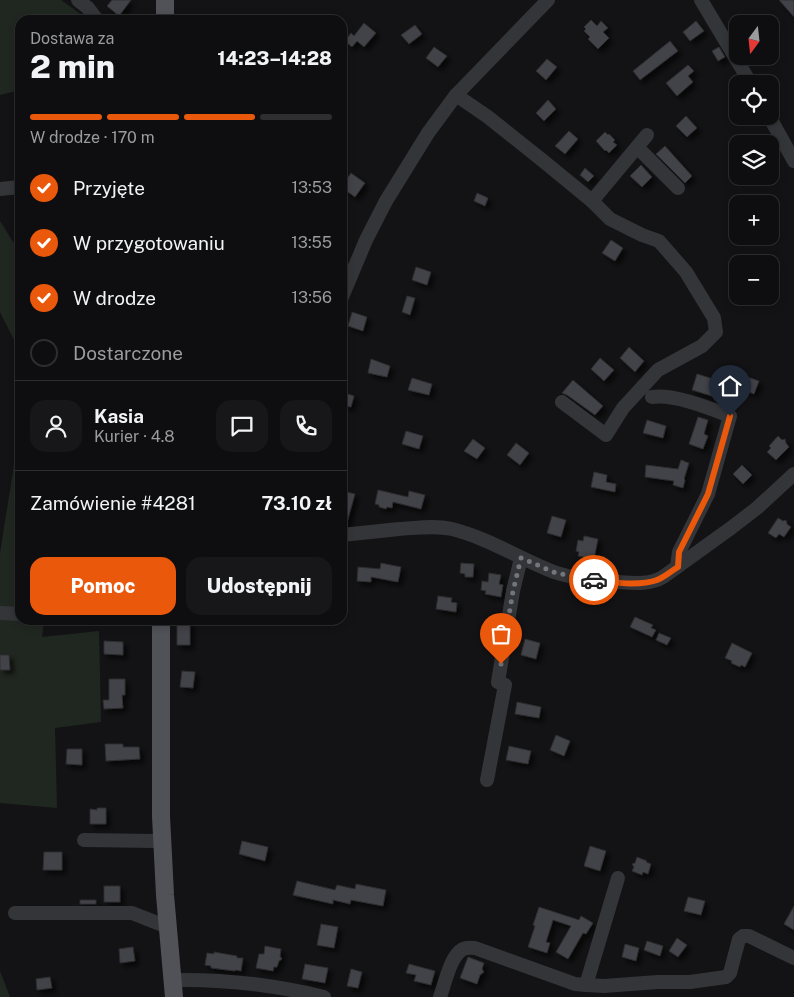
<!DOCTYPE html>
<html lang="pl">
<head>
<meta charset="utf-8">
<style>
  body { margin:0; font-family:"Public Sans",sans-serif; background:#171719; color:#f1f3f6; height:100vh; display:flex; flex-direction:column; font-size:19px; white-space:nowrap }
  * { box-sizing:border-box; margin:0 }
  p { font-size:16px; color:#9b9c9f }
  .icon { flex:none; width:28px; height:28px; fill:none; stroke:currentColor; stroke-width:2; stroke-linecap:round; stroke-linejoin:round }
  .map { position:relative; flex:1; overflow:hidden }
  .drawer { position:absolute; left:15px; top:15px; width:332px; height:610px; display:flex; flex-direction:column; background:#0e0e10; border-radius:15px; box-shadow:0 2px 8px #0003,0 0 0 1px #2e2e30 }
  .drawer>* { flex:none }
  .needle { width:32px; rotate:195deg }
  .fabs { position:absolute; left:729px; top:15px; display:grid; gap:10px }
  .fabs a { display:grid; place-items:center; width:50px; height:50px; border-radius:10px; background:#0e0e10; box-shadow:0 2px 8px #0003,0 0 0 1px #2e2e30; font-size:25px }
  .pin { position:absolute; display:grid; place-items:center; width:42px; height:42px; color:#fff; margin:-51px -21px; border-radius:50% 50% 50% 0; rotate:-45deg; box-shadow:0 0 5px #0007 }
  .pin .icon { rotate:45deg }
  .courier { position:absolute; display:grid; place-items:center; width:50px; height:50px; margin:-25px; border:4px solid #ea580c; border-radius:50%; background:#fff; color:#222; box-shadow:0 1px 6px #0007 }
  .headline em { font-style:normal; font-weight:800 }
  .headline div { display:flex; flex-direction:column-reverse }
  .headline { display:flex; align-items:center; justify-content:space-between; height:85px; padding:0 15px }
  h1 { font-size:32px; font-weight:800; line-height:38px }
  .bar { display:grid; grid-template-columns:repeat(4,1fr); gap:8px 5px; align-content:center; height:60px; padding:0 15px }
  .bar i { height:6px; border-radius:4px; background:#2e2e30 }
  .bar .active { background:#ea580c }
  .bar p { grid-column:span 4 }
  .line { display:flex; align-items:center; gap:12px; padding:0 15px; border-top:1px solid #2e2e30 }
  .line div { flex:1 }
  .round { display:grid; place-items:center; flex:none; width:52px; height:52px; border-radius:15px; background:#171719 }
  ol { padding:0 15px; list-style:none }
  li { display:flex; align-items:center; gap:15px; height:55px }
  li p { margin-inline-start:auto }
  li .icon { padding:5px; border-radius:50%; background:#ea580c; color:#fff; stroke-width:4 }
  li:last-child { color:#9b9c9f }
  li i { width:28px; height:28px; border:2px solid #2e2e30; border-radius:50% }
  .button { display:flex; gap:10px; margin-top:auto; padding:10px 15px }
  .button a { flex:1; height:58px; border-radius:15px; background:#ea580c; color:#fff; font-size:20px; font-weight:800; line-height:58px; text-align:center }
  .button a+a { background:#171719; color:#f1f3f6 }
  .map>svg:first-child { display:block }
  .green { fill:#202720 }
  .building { fill:#424348; stroke:#2d2d30; filter:url(#shadow) }
  .lines { fill:none; stroke-linecap:round; stroke-linejoin:round }
  .minor { stroke:#343539; stroke-width:14 }
  .major { stroke:#515258; stroke-width:18 }
  .done { stroke:#73757c; stroke-width:5; stroke-dasharray:0 9 }
  .route { stroke:#ea580c; stroke-width:6 }
</style>
</head>
<body>
<div class="map">
<svg width="794" height="997" viewBox="0 0 794 997">
  <defs>
    <filter id="shadow"><feDropShadow dx="4" dy="4" stdDeviation="2.5" flood-color="#0009"/></filter>
  </defs>
  <rect width="100%" height="100%" fill="#131315"/>
  <g class="green">
    <polygon points="0,0 61,0 89,20 20,20 20,90 0,95"/>
    <polygon points="0,221 20,253 20,343 16,344 0,312"/>
    <polygon points="14,465 20,465 20,620 44,620 42,637 99,631 101,722 55,728 57,808 0,803 0,553"/>
    <polygon points="0,971 10,997 0,997"/>
  </g>
  <g class="building">
    <polygon points="112,0 131,0 119,16 107,6"/>
    <polygon points="779,0 794,0 794,17"/>
    <polygon points="591,20 597,26 601,21 608,28 603,32 609,38 598,49 588,39 590,37 584,31 586,29 584,27"/>
    <polygon points="696,21 704,31 690,41 683,32"/>
    <polygon points="364,23 376,33 364,47 357,41 352,47 345,41 351,33 354,36"/>
    <polygon points="415,25 422,34 409,44 401,35"/>
    <polygon points="670,41 678,51 640,80 633,71"/>
    <polygon points="434,47 447,56 438,67 426,58"/>
    <polygon points="719,47 725,57 718,61 712,51"/>
    <polygon points="547,59 557,67 546,80 536,71"/>
    <polygon points="688,65 694,71 688,76 693,82 677,96 666,83"/>
    <polygon points="548,100 556,109 544,121 536,113"/>
    <polygon points="686,116 697,128 687,137 676,126"/>
    <polygon points="569,131 578,139 565,154 555,146"/>
    <polygon points="605,132 608,135 609,134 615,140 613,142 617,145 609,153 606,150 605,151 596,141"/>
    <polygon points="665,146 692,176 685,183 656,154"/>
    <polygon points="641,165 652,177 642,187 630,176"/>
    <polygon points="585,168 594,176 588,182 580,175"/>
    <polygon points="351,173 365,183 355,197 342,188 342,186"/>
    <polygon points="477,193 488,198 485,206 474,201"/>
    <polygon points="611,240 623,248 615,261 602,253"/>
    <polygon points="416,267 431,272 427,285 412,280"/>
    <polygon points="407,296 415,298 410,315 402,312"/>
    <polygon points="352,312 367,317 363,331 348,326"/>
    <polygon points="629,347 644,361 635,372 620,358"/>
    <polygon points="600,358 614,370 604,381 591,369"/>
    <polygon points="371,359 390,366 387,377 368,373"/>
    <polygon points="697,374 720,381 715,397 692,390"/>
    <polygon points="739,374 759,381 754,394 734,386"/>
    <polygon points="412,378 432,384 429,395 408,390"/>
    <polygon points="573,380 603,406 595,415 567,395 562,393"/>
    <polygon points="342,392 354,396 351,407 342,405"/>
    <polygon points="698,417 708,420 704,434 708,436 703,449 689,444"/>
    <polygon points="647,420 666,426 663,438 643,433"/>
    <polygon points="406,431 423,436 419,449 402,444"/>
    <polygon points="778,436 782,440 785,439 786,443 789,447 776,460 767,452 771,448 769,446"/>
    <polygon points="473,439 485,448 477,459 464,451"/>
    <polygon points="516,443 529,453 520,465 507,455"/>
    <polygon points="681,460 689,463 684,479 685,480 683,488 673,485 674,481 645,477 646,465 678,469"/>
    <polygon points="742,465 752,475 743,484 733,474"/>
    <polygon points="594,472 607,475 606,482 616,484 615,492 591,487"/>
    <polygon points="378,490 408,497 409,491 425,495 421,509 393,502 392,508 387,507 386,509 379,507 379,505 375,504"/>
    <polygon points="342,491 355,494 346,526 342,526"/>
    <polygon points="552,516 566,520 561,537 547,533"/>
    <polygon points="778,518 783,521 786,520 787,524 791,527 784,537 779,534 776,538 768,533"/>
    <polygon points="584,536 598,539 594,559 578,556 579,552 576,551 578,540 583,541"/>
    <polygon points="381,563 401,567 398,582 371,577 371,582 357,581 358,567 380,569"/>
    <polygon points="461,563 474,564 473,577 465,577 465,574 460,573"/>
    <polygon points="489,573 501,575 499,584 503,585 501,597 485,594 486,591 481,590 482,581 488,582"/>
    <polygon points="438,596 452,598 451,602 457,603 456,612 436,609"/>
    <polygon points="635,617 653,625 651,628 656,630 652,637 630,627"/>
    <polygon points="177,620 185,620 185,622 190,622 190,645 177,645"/>
    <polygon points="659,633 671,638 667,645 656,640"/>
    <polygon points="525,639 540,643 536,659 521,655"/>
    <polygon points="104,641 123,642 123,655 104,654"/>
    <polygon points="732,643 752,653 745,667 741,665 740,667 731,663 732,661 725,658"/>
    <polygon points="0,655 9,655 10,670 0,670"/>
    <polygon points="182,671 195,672 193,688 180,687"/>
    <polygon points="109,679 125,679 125,695 122,695 123,708 104,709 103,700 109,700"/>
    <polygon points="517,702 541,707 539,718 515,714"/>
    <polygon points="556,735 570,741 564,756 550,750"/>
    <polygon points="105,744 123,744 123,747 139,747 140,759 106,761"/>
    <polygon points="509,746 531,751 528,764 506,760"/>
    <polygon points="67,749 82,749 82,765 66,764"/>
    <polygon points="97,808 106,808 106,824 90,824 90,809 97,810"/>
    <polygon points="242,841 268,847 265,861 239,854"/>
    <polygon points="590,846 606,851 600,871 584,866"/>
    <polygon points="44,852 62,852 62,870 43,870"/>
    <polygon points="637,857 647,861 646,862 651,864 648,874 643,872 642,875 632,871 634,867 632,864 635,863"/>
    <polygon points="297,881 335,890 337,885 355,889 356,884 386,890 383,906 351,900 350,904 333,900 333,904 293,895"/>
    <rect x="104" y="886" width="16" height="16"/>
    <polygon points="688,897 705,901 701,915 684,911"/>
    <rect x="80" y="900" width="16" height="4"/>
    <polygon points="794,906 794,930 784,924"/>
    <polygon points="539,907 579,920 581,916 593,923 586,934 583,933 568,959 556,952 571,926 553,920 546,942 550,943 547,953 528,947 535,926 533,925"/>
    <polygon points="321,924 338,927 334,948 317,945"/>
    <polygon points="677,938 687,945 678,957 669,951"/>
    <polygon points="647,941 663,946 660,956 644,950"/>
    <polygon points="625,944 639,948 636,961 622,957"/>
    <polygon points="265,946 281,949 280,956 282,959 279,961 277,967 274,967 273,971 256,968 259,954 264,954"/>
    <polygon points="133,947 135,961 120,963 119,949"/>
    <polygon points="214,952 237,956 237,958 243,958 241,971 235,970 235,971 211,968 211,966 205,965 207,953 214,954"/>
    <polygon points="468,957 484,963 482,969 484,972 480,975 477,984 460,978"/>
    <polygon points="305,964 328,968 325,983 302,979"/>
    <polygon points="409,964 435,971 431,985 414,981 416,975 406,973"/>
    <polygon points="351,969 362,972 358,988 347,986"/>
    <polygon points="50,977 52,988 37,990 36,979"/>
  </g>
  <g class="lines">
    <g class="minor">
      <polyline points="78,0 88,8 97,20"/>
      <polyline points="701,0 751,84"/>
      <polyline points="456,95 488,117 542,160 592,201 610,219 642,235 659,241 686,272 714,318 716,332 702,346 658,370 623,408 606,435 562,402"/>
      <polyline points="769,116 794,161"/>
      <polyline points="637,147 678,188"/>
      <polyline points="0,189 20,187"/>
      <polyline points="592,201 647,135"/>
      <polyline points="342,297 366,240 386,201 428,133 456,95 548,0"/>
      <path d="M652,397C675,394 709,408 730,416L708,494L679,552L677,567"/>
      <path d="M342,535C361,533 380,531 399,529C417,528 435,525 452,529C488,538 520,559 554,572C574,579 597,581 618,582C633,583 650,585 663,577L731,528L757,508L794,474"/>
      <polyline points="0,613 20,614"/>
      <polyline points="487,780 505,685 498,682 513,591 521,558"/>
      <polyline points="84,840 155,841 162,839"/>
      <polyline points="15,913 132,913 160,924 167,925"/>
      <path d="M172,980C223,979 275,985 324,997"/>
      <polyline points="586,985 618,878"/>
      <path d="M440,997C445,984 450,956 463,949C467,947 471,948 475,948L575,984L586,985L604,986L658,982H690L726,977L730,973L739,939L743,936H749L794,958"/>
    </g>
    <g class="major">
      <polyline points="165,20 165,0"/>
      <polyline points="161,620 161,816 165,895 174,997"/>
    </g>
  </g>
  <g class="lines">
    <polyline class="done" points="501,664 513,591 521,558 556,573 594,580"/>
    <path class="route" d="M594,580C611,583 641,586 657,580C665,577 671,571 678,567L679,552L708,494L730,416"/>
  </g>
</svg>
<div class="fabs">
<a><svg class="needle" viewBox="-14 -14 28 28"><path d="M0-13l5 13h-10z" fill="#e53935"/><path d="M0 13l5-13h-10z" fill="#9b9c9f"/></svg></a>
<a><svg class="icon" aria-label="locate" viewBox="0 0 24 24"><circle cx="12" cy="12" r="6"/><path d="M12 2v4M12 18v4M2 12h4M18 12h4"/></svg></a>
<a><svg class="icon" aria-label="layers" viewBox="0 0 24 24"><path d="M12 4l9 5-9 5-9-5zM3 14l9 5 9-5"/></svg></a>
<a>+</a>
<a>−</a>
</div>
<div class="pin" style="left:501px;top:664px;background:#ea580c"><svg class="icon" aria-label="bag" viewBox="0 0 24 24"><path d="M5 8h14l-1 12H6zM9 8a3 3 0 0 1 6 0"/></svg></div>
<div class="pin" style="left:730px;top:416px;background:#1f2937"><svg class="icon" aria-label="home" viewBox="0 0 24 24"><path d="M3 11l9-7 9 7M6 9v11h12V9"/></svg></div>
<div class="courier" style="left:594px;top:580px"><svg class="icon" aria-label="car" viewBox="0 0 24 24"><path d="M5 17H2v-5l4-1 3-4h7l3 4 3 1v5h-3M9 17h6M6 11h13"/><circle cx="7" cy="17" r="2"/><circle cx="17" cy="17" r="2"/></svg></div>
<section class="drawer">
<div class="headline"><div><h1>2 min</h1><p>Dostawa za</p></div><em>14:23–14:28</em></div>
<div class="bar"><i class="active"></i><i class="active"></i><i class="active"></i><i></i><p>W drodze · 170 m</p></div>
<ol>
<li><svg class="icon" aria-label="check" viewBox="0 0 24 24"><path d="M5 12l5 5 9-10"/></svg>Przyjęte<p>13:53</p></li>
<li><svg class="icon" aria-label="check" viewBox="0 0 24 24"><path d="M5 12l5 5 9-10"/></svg>W przygotowaniu<p>13:55</p></li>
<li><svg class="icon" aria-label="check" viewBox="0 0 24 24"><path d="M5 12l5 5 9-10"/></svg>W drodze<p>13:56</p></li>
<li><i></i>Dostarczone</li>
</ol>
<div class="line" style="height:90px"><a class="round"><svg class="icon" aria-label="person" viewBox="0 0 24 24"><circle cx="12" cy="8" r="4"/><path d="M4 21q1-7 8-7t8 7"/></svg></a><div><b>Kasia</b><p>Kurier · 4.8</p></div><a class="round"><svg class="icon" aria-label="chat" viewBox="0 0 24 24"><path d="M4 5h16v11H9l-5 4z"/></svg></a><a class="round"><svg class="icon" aria-label="phone" viewBox="0 0 24 24"><path d="M5 4h4l2 5-3 2q2 4 5 5l2-3 5 2v4C11 20 4 13 5 4z"/></svg></a></div>
<div class="line" style="height:65px"><div>Zamówienie #4281</div><b>73.10 zł</b></div>
<div class="button"><a>Pomoc</a><a>Udostępnij</a></div>
</section>
</div>
</body>
</html>
